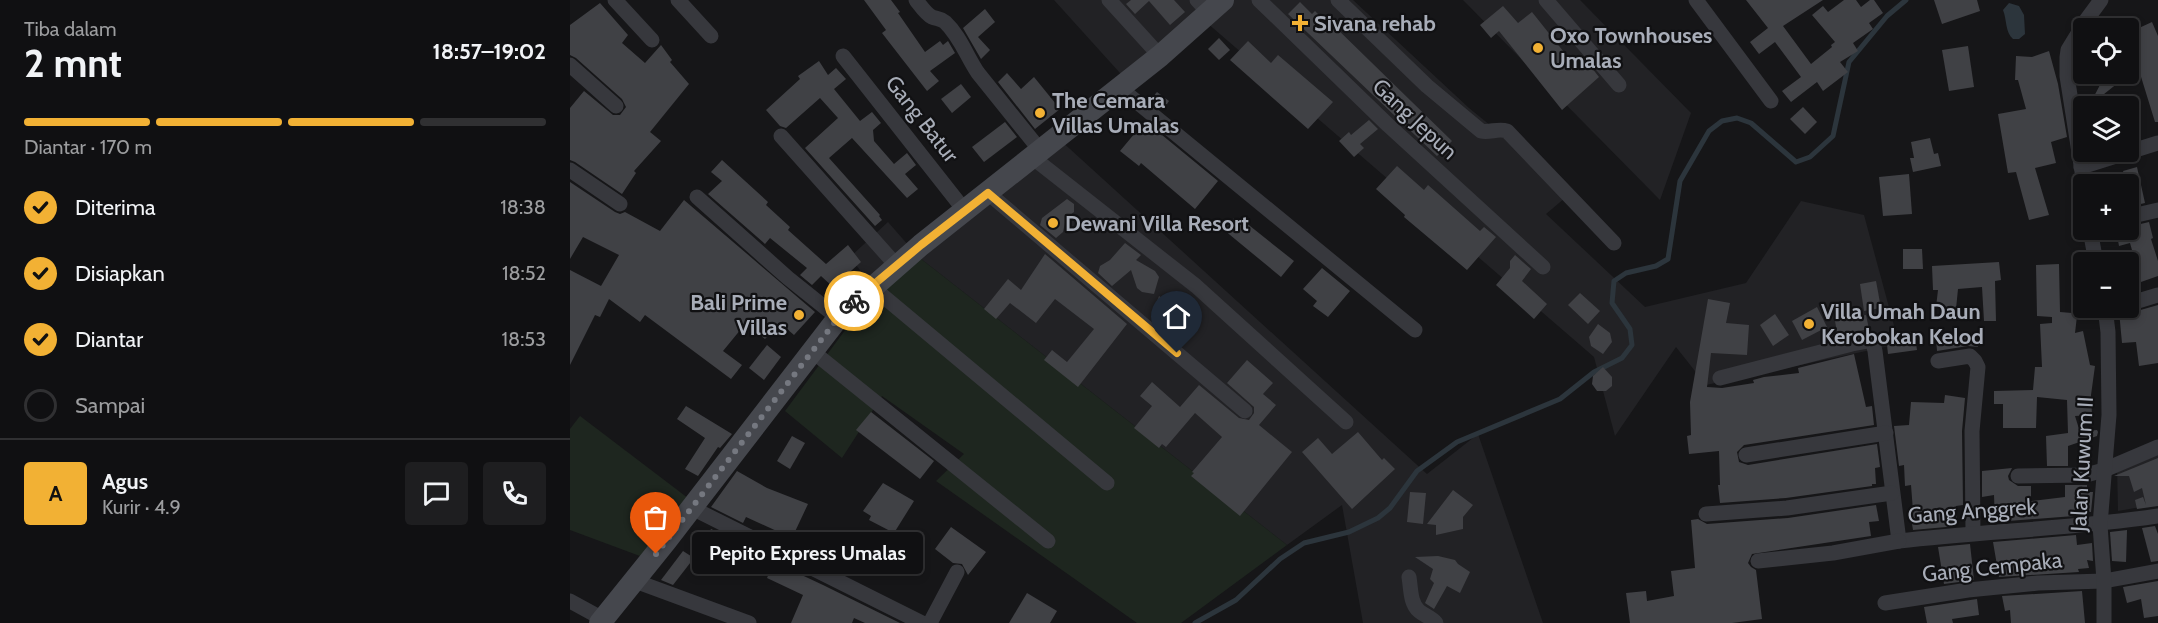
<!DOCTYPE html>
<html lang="id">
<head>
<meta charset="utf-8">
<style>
  body { margin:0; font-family:Cabin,sans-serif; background:#1e1e20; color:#f1f3f6; height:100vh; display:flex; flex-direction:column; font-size:22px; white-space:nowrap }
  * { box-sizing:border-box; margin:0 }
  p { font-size:20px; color:#9c9d9f }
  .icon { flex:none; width:33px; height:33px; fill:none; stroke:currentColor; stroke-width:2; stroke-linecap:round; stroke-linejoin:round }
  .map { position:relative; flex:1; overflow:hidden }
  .drawer { display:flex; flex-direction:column; background:#101012; width:570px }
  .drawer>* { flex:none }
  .controls { position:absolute; left:1503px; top:18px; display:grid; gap:12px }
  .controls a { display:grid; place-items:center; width:66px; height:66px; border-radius:6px; background:#101012; box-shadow:0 3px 9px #0003,0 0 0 2px #303032; font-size:30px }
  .pin { position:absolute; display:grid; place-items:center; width:51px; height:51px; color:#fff; margin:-62px -26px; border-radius:50% 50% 50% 0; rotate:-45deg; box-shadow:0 0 6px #0007 }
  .pin .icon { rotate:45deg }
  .courier { position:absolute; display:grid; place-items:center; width:60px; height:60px; margin:-30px; border:4px solid #f2b134; border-radius:50%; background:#fff; color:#222; box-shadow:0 2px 8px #0007 }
  .bubble { position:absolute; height:42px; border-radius:6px; background:#101012; box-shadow:0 3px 9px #0003,0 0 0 2px #303032; font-size:20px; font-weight:700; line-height:42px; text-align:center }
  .head em { font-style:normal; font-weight:700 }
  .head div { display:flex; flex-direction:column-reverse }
  .head { display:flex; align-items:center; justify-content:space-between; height:102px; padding:0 24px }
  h1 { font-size:39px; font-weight:700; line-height:45px }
  .bar { display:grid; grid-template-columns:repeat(4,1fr); gap:9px 6px; align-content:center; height:72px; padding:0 24px }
  .bar i { height:8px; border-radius:4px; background:#303032 }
  .bar .on { background:#f2b134 }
  .bar p { grid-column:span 4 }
  .line { display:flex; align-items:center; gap:15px; padding:0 24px; border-top:2px solid #303032 }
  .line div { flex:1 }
  .round { display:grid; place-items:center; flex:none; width:63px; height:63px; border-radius:6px; background:#1e1e20 }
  ol { padding:0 24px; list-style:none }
  li { display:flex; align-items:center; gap:18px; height:66px }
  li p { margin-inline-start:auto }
  li .icon { padding:6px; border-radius:50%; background:#f2b134; color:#111; stroke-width:4 }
  li:last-child { color:#9c9d9f }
  li i { width:33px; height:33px; border:3px solid #303032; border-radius:50% }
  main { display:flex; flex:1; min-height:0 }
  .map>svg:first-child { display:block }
  .built { fill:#222225 }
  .green { fill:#1e261f }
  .water { fill:#2c353c }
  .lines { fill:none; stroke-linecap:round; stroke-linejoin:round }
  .stream { stroke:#2c353c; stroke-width:5 }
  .building { fill:#404145 }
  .street { stroke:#37383d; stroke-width:15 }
  .secondary { stroke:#45474d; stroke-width:22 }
  .done { stroke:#757880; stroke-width:6; stroke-dasharray:0 10.8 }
  .route { stroke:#f2b134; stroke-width:8 }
  .poi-dot { fill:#f2b134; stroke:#111113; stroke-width:2 }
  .labels { text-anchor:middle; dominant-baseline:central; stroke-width:4.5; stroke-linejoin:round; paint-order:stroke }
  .poi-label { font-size:22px; font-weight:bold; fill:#a8adb8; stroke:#111113; text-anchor:start }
  .street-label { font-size:22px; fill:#a8adb8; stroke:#111113 }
</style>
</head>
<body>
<main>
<section class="drawer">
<div class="head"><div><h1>2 mnt</h1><p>Tiba dalam</p></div><em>18:57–19:02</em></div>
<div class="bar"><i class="on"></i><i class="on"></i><i class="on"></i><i></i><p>Diantar · 170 m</p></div>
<ol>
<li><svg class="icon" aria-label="check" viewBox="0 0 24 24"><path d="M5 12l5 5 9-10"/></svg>Diterima<p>18:38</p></li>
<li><svg class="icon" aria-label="check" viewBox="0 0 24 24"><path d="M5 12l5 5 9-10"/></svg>Disiapkan<p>18:52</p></li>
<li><svg class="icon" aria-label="check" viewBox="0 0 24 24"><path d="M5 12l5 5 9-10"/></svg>Diantar<p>18:53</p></li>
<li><i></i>Sampai</li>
</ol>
<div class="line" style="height:108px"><b class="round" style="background:#f2b134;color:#111">A</b><div><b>Agus</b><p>Kurir · 4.9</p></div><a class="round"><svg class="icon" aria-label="chat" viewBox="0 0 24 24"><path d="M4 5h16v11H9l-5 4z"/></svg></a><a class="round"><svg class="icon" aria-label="phone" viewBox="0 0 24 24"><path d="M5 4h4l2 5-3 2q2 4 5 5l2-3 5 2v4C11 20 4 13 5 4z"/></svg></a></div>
</section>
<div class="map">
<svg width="1588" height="623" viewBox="0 0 1588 623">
  <rect width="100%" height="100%" fill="#161618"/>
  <g class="built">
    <polygon points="484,0 783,0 899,108 1002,192 976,214 1075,307 1176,283 1231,201 1294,215 1329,344 1136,385 1106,347 1045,436 1024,357 636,22 559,83"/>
    <polygon points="893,0 1010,0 1121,113 1090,200"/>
    <polygon points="489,139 857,474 908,434 973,623 793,623 772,505 717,545 346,255 305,290 280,257 318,222 346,254"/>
    <polygon points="1588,445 1588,504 1548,511 1547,462"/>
  </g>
  <g class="green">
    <polygon points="346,255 717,545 611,623 567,623 366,481 394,454 312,396 272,458 215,411 305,290"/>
    <polygon points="10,416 131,508 86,562 0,530 0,429"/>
  </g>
  <path class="water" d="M1439,3L1449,6L1454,15L1455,34L1449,39H1443C1435,32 1437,20 1433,10Z"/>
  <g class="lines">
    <polyline class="stream" points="625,623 666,600 710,559 734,543 779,532 808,518 820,508 847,471 887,442 990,399 1024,372 1052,358 1062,345 1060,329 1042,303 1044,281 1056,273 1086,266 1098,259 1110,181 1139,131 1152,121 1167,118 1181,123 1226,162 1240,157 1263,136 1279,62 1317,16 1336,0"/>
  </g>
  <g class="building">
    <polygon points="294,0 321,0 330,12 328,13 355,52 370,41 373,45 378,41 385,53 360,71 369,81 357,91 312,33 316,30"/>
    <polygon points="561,0 604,0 615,12 600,25 579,1 565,14 556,4"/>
    <polygon points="1176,0 1253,0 1213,26 1241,64 1262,47 1261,45 1265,42 1242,15 1253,6 1258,12 1274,0 1286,0 1291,7 1300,0 1304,0 1313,13 1299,23 1303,29 1283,43 1288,51 1270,62 1278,72 1253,91 1247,82 1221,102 1212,91 1231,77 1205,42 1189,54 1180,42 1198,28"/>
    <polygon points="1364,0 1407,0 1410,11 1372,24"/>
    <polygon points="730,2 742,14 745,11 758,24 760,22 882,141 867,156 718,14"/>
    <polygon points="30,3 58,35 52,43 75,63 91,45 102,60 100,62 119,84 80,132 91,141 64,171 66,173 52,194 5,162 0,160 0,108 14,91 43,115 50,115 56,107 52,99 6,58 0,55 0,25"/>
    <polygon points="933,6 948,23 962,12 1009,71 1018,63 1029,77 992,110 929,31 921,38 910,25"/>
    <polygon points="415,9 425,22 408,37 420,50 411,59 393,28"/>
    <polygon points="1582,22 1588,36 1588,122 1585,122 1568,67 1519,106 1532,81 1527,74 1558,74 1558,33"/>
    <polygon points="649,38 660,50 649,60 638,49"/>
    <polygon points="678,41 701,63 708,55 763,102 738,129 660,60"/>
    <polygon points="1398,46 1404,87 1379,91 1372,50"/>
    <polygon points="1479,51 1488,84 1497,137 1481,142 1486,163 1465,168 1479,215 1459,220 1446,172 1438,173 1428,114 1456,109 1448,80 1445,80 1446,56 1462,57"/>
    <polygon points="249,61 258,75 266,68 276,79 264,89 290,121 302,112 311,123 303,130 304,141 324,164 337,153 346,165 335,174 348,189 337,198 282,138 259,158 310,215 309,216 312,220 305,226 235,148 268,118 250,98 216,128 210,126 196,110 230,79 228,76"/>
    <polygon points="437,73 451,89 464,77 490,109 465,129 428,82"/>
    <polygon points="391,84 401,97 382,113 371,99"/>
    <polygon points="587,92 599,101 593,110 580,100"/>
    <polygon points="1233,107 1247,122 1235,134 1220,119"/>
    <polygon points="799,120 808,129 790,144 794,148 784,157 769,141 779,132 781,135"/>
    <polygon points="575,121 648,181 625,209 571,163 569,166 550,151"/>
    <polygon points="435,122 447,137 414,162 402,147"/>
    <polygon points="1360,138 1364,154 1368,153 1371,166 1343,172 1340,158 1344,158 1341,142"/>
    <polygon points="152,160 198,202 196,205 220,227 218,230 256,264 278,245 291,262 263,287 251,276 242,285 230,275 237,268 200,238 195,244 138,194 152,181 141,172"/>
    <polygon points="827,166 854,190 858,185 910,231 914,227 926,237 897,270 834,217 835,215 806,189"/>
    <polygon points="1567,167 1575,203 1558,207 1558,184 1557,184 1553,171"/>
    <polygon points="1339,174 1342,214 1313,216 1309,177"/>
    <polygon points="0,182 45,212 50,214 55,212 90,231 114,200 245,312 224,335 210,323 195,339 176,323 153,351 172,365 161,379 75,315 70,322 39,299 30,317 25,315 0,365 0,270 31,286 49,255 13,237 0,259"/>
    <polygon points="497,199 504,204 504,212 496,218 493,232 486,238 470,225 472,218"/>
    <polygon points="664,218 668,221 670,218 724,261 711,277 654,230"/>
    <polygon points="1579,222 1583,238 1581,239 1588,261 1588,276 1571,282 1560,243 1549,246 1546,230 1558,230 1558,227"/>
    <polygon points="555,243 571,255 566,260 585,271 589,277 584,294 572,292 567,288 561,270 542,286 528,273 530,266 540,260"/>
    <polygon points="1333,249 1352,249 1353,269 1333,269"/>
    <polygon points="475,254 557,324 508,387 474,360 482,350 497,362 524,329 485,299 466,323 440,303 426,319 414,309 438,279 451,290"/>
    <polygon points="945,255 961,269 952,281 977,304 964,319 926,285 940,268 940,261"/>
    <polygon points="1429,262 1431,280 1425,281 1426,321 1414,321 1412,287 1388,289 1386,309 1366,307 1368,290 1363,290 1362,266"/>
    <polygon points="1489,264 1490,312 1502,313 1503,317 1507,316 1505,333 1513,331 1520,365 1525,366 1521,395 1522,415 1505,416 1510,432 1527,430 1528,432 1527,436 1498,446 1498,466 1477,466 1476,436 1498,433 1497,400 1467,397 1466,428 1433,428 1433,404 1424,404 1424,391 1463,390 1465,367 1472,367 1470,324 1482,323 1482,317 1467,316 1466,265"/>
    <polygon points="752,268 780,291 758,317 743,306 747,301 733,289"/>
    <polygon points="1306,281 1311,308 1294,311 1290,284"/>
    <polygon points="1010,293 1030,311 1018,324 998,305"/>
    <polygon points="589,296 609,308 621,305 626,310 628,325 616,321 609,317 598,326 590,326 585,321 582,314"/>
    <polygon points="1138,299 1160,303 1156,323 1179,325 1177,355 1141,353 1137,387 1152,388 1184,383 1183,380 1194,377 1229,373 1228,368 1284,354 1296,407 1302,406 1304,425 1174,445 1167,452 1169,462 1178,465 1307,444 1310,467 1305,468 1306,484 1302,484 1302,486 1216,498 1150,503 1148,485 1150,485 1149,451 1119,454 1117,436 1121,435 1120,402"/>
    <polygon points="1588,305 1588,363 1569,366 1566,342 1552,343 1549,311 1560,313"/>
    <polygon points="1247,307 1257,327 1232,340 1222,321"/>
    <polygon points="1205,314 1219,335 1203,346 1190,325"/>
    <polygon points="1296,315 1299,329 1279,333 1279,335 1268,338 1265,321"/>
    <polygon points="1028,324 1040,333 1042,342 1033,354 1021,346 1019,337"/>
    <polygon points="1344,332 1347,350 1318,354 1316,336"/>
    <polygon points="1406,333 1408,347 1398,346 1367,351 1366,338"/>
    <polygon points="197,345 211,357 194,380 179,368"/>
    <polygon points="677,360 703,383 693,394 706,405 689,425 722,452 670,516 621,476 624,473 622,472 652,437 625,413 596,447 592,444 589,448 564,428 582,406 570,396 582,382 610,407 629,385 669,418 679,420 684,413 684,407 657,383"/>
    <polygon points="1033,367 1042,377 1042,386 1036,391 1027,391 1022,384 1023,376"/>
    <polygon points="1375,395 1395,398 1392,431 1393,505 1386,506 1387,526 1343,530 1340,512 1343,511 1341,485 1335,486 1334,465 1329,466 1324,426 1339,425 1341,402 1374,403"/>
    <polygon points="116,406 162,434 150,448 148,447 128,476 115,469 135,438 107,419"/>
    <polygon points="301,412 364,461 350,479 286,430"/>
    <polygon points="788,432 812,460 814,458 825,469 782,509 732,452 748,438 762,454"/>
    <polygon points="222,436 235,443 220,469 207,461"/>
    <polygon points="1588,458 1588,506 1567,509 1565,500 1573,497 1576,505 1572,488 1564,492 1559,476 1544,476"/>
    <polygon points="1442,468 1438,476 1439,480 1448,486 1461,486 1461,501 1495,497 1495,485 1517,485 1517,492 1523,492 1521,512 1503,512 1504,516 1425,522 1424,495 1412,497 1412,471"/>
    <polygon points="167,471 197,488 238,504 222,538 176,517 173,523 141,507"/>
    <polygon points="313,483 344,501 324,533 299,520 301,516 293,511"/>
    <polygon points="883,490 903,505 893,517 893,529 866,535 866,525 857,524"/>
    <polygon points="840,492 856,493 853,524 837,522"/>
    <polygon points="1306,505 1309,521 1299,522 1301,536 1182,554 1178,563 1181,567 1186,570 1192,619 1162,623 1060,623 1056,593 1076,591 1077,601 1104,596 1101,571 1125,568 1121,520 1128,519 1137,524 1218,518"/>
    <polygon points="1585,526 1588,534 1588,561 1581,562 1572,528"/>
    <polygon points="381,527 416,552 398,575 392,564 383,563 365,549"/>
    <polygon points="141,529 164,540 161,547 171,552 165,565 131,550"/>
    <polygon points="1557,530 1556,562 1542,561 1540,532"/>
    <polygon points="1506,535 1507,545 1522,543 1523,561 1517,560 1519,568 1508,569 1509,572 1429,577 1423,542"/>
    <polygon points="1400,544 1404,580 1374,584 1368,547"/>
    <polygon points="113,551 124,558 103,585 91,580"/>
    <polygon points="868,556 885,560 888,564 900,572 890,593 877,586 864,609 855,603 864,583 860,579 863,569 845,557"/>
    <polygon points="204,562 253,585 330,623 295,623 284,618 282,623 221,623 233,595 197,578"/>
    <polygon points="1588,581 1588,616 1574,618 1571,599 1557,603 1553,587"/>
    <polygon points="1512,591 1515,623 1441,623 1440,610 1435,611 1432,596"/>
    <polygon points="457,593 487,611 480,623 439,623"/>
    <polygon points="1407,599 1409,615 1382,619 1383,623 1357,623 1354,607"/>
  </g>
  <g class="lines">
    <g class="street">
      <polyline points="45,0 82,40"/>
      <polyline points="108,0 141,36"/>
      <path d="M346,0C350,5 356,14 362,17C367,19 370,18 375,22C390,36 397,57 408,73L470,150"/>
      <polyline points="539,0 590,56"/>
      <polyline points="627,0 639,13"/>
      <polyline points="689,0 818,125 973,267"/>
      <path d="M768,0L857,86L911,131C920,133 928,128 937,131L1044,243"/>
      <polyline points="976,0 1049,85"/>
      <polyline points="1126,0 1201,101"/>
      <polyline points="273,56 395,211"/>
      <polyline points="0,65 46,106"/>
      <polyline points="550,88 845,330"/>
      <polyline points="211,136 326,265"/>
      <polyline points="462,157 626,286 776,422"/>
      <polyline points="1511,167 1588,143"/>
      <polyline points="0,170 50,204"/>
      <polyline points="1514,184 1497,76 1497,57 1498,50 1517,19 1531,0"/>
      <polyline points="418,193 675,411"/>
      <polyline points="127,197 218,278 268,318"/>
      <polyline points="1558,217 1588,210"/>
      <polyline points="1520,230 1526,262"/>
      <polyline points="301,286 537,483"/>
      <polyline points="1558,304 1588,295"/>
      <polyline points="242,351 478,541"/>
      <polyline points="1368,361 1400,356 1405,361 1408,367 1402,431 1403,532"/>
      <path d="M1150,378L1282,344L1298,341L1303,343L1305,351L1329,541C1416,531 1502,529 1588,516"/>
      <polyline points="1176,455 1316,433"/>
      <polyline points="1448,476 1516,475 1534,470 1588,447"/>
      <polyline points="122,508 352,623"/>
      <polyline points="1136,514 1217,508 1322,493"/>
      <polyline points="1188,561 1263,553 1329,541"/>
      <path d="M839,577C841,589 840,603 849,611C855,616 861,617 866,623"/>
      <polyline points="65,581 179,623"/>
      <polyline points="0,601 33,619"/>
      <polyline points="1315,603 1398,590 1468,583 1534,581 1588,571"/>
      <polyline points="360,623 387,572"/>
      <polyline points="1534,623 1534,581 1530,525 1539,415 1538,332 1535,308"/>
    </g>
    <polyline class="secondary" points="30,623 96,541 268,318 351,245 590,56 653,0"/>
  </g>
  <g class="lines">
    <polyline class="done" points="86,554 268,318 284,301"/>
    <polyline class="route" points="284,301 351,245 418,193 607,353"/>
  </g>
  <g class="poi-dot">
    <path d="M727 14h6v6h6v6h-6v6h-6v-6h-6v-6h6z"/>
    <circle cx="968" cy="48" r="6"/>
    <circle cx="470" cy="113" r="6"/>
    <circle cx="483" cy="223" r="6"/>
    <circle cx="229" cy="315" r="6"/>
    <circle cx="1239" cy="324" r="6"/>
  </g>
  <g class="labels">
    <g class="poi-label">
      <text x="744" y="23">Sivana rehab</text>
      <text x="980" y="35">Oxo Townhouses<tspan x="980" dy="25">Umalas</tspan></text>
      <text x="482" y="100">The Cemara<tspan x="482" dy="25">Villas Umalas</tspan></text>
      <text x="495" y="223">Dewani Villa Resort</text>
      <text x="217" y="302" text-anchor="end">Bali Prime<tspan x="217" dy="25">Villas</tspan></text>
      <text x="1251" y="311">Villa Umah Daun<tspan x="1251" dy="25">Kerobokan Kelod</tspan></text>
    </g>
    <g class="street-label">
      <text transform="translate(352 119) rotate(52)">Gang Batur</text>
      <text transform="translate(845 119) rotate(43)">Gang Jepun</text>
      <text transform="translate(1512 464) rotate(-87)">Jalan Kuwum II</text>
      <text transform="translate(1402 511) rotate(-4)">Gang Anggrek</text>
      <text transform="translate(1422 567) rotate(-6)">Gang Cempaka</text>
    </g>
  </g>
</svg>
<div class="controls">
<a><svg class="icon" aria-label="locate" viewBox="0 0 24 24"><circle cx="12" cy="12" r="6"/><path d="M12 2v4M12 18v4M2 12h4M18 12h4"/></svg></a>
<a><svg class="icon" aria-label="layers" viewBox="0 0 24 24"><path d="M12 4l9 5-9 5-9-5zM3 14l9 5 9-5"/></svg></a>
<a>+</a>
<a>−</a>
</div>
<div class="pin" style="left:86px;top:554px;background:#ea580c"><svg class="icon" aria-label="bag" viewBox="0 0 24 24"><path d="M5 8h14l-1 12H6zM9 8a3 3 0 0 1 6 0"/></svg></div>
<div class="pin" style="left:607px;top:353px;background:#1f2937"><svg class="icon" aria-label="home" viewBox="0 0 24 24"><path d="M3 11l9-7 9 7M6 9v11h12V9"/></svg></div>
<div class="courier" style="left:284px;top:301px"><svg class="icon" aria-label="bike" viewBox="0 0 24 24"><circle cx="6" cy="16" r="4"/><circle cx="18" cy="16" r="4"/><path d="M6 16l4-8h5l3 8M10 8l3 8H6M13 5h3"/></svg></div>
<div class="bubble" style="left:122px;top:532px;width:231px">Pepito Express Umalas</div>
</div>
</main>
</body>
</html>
